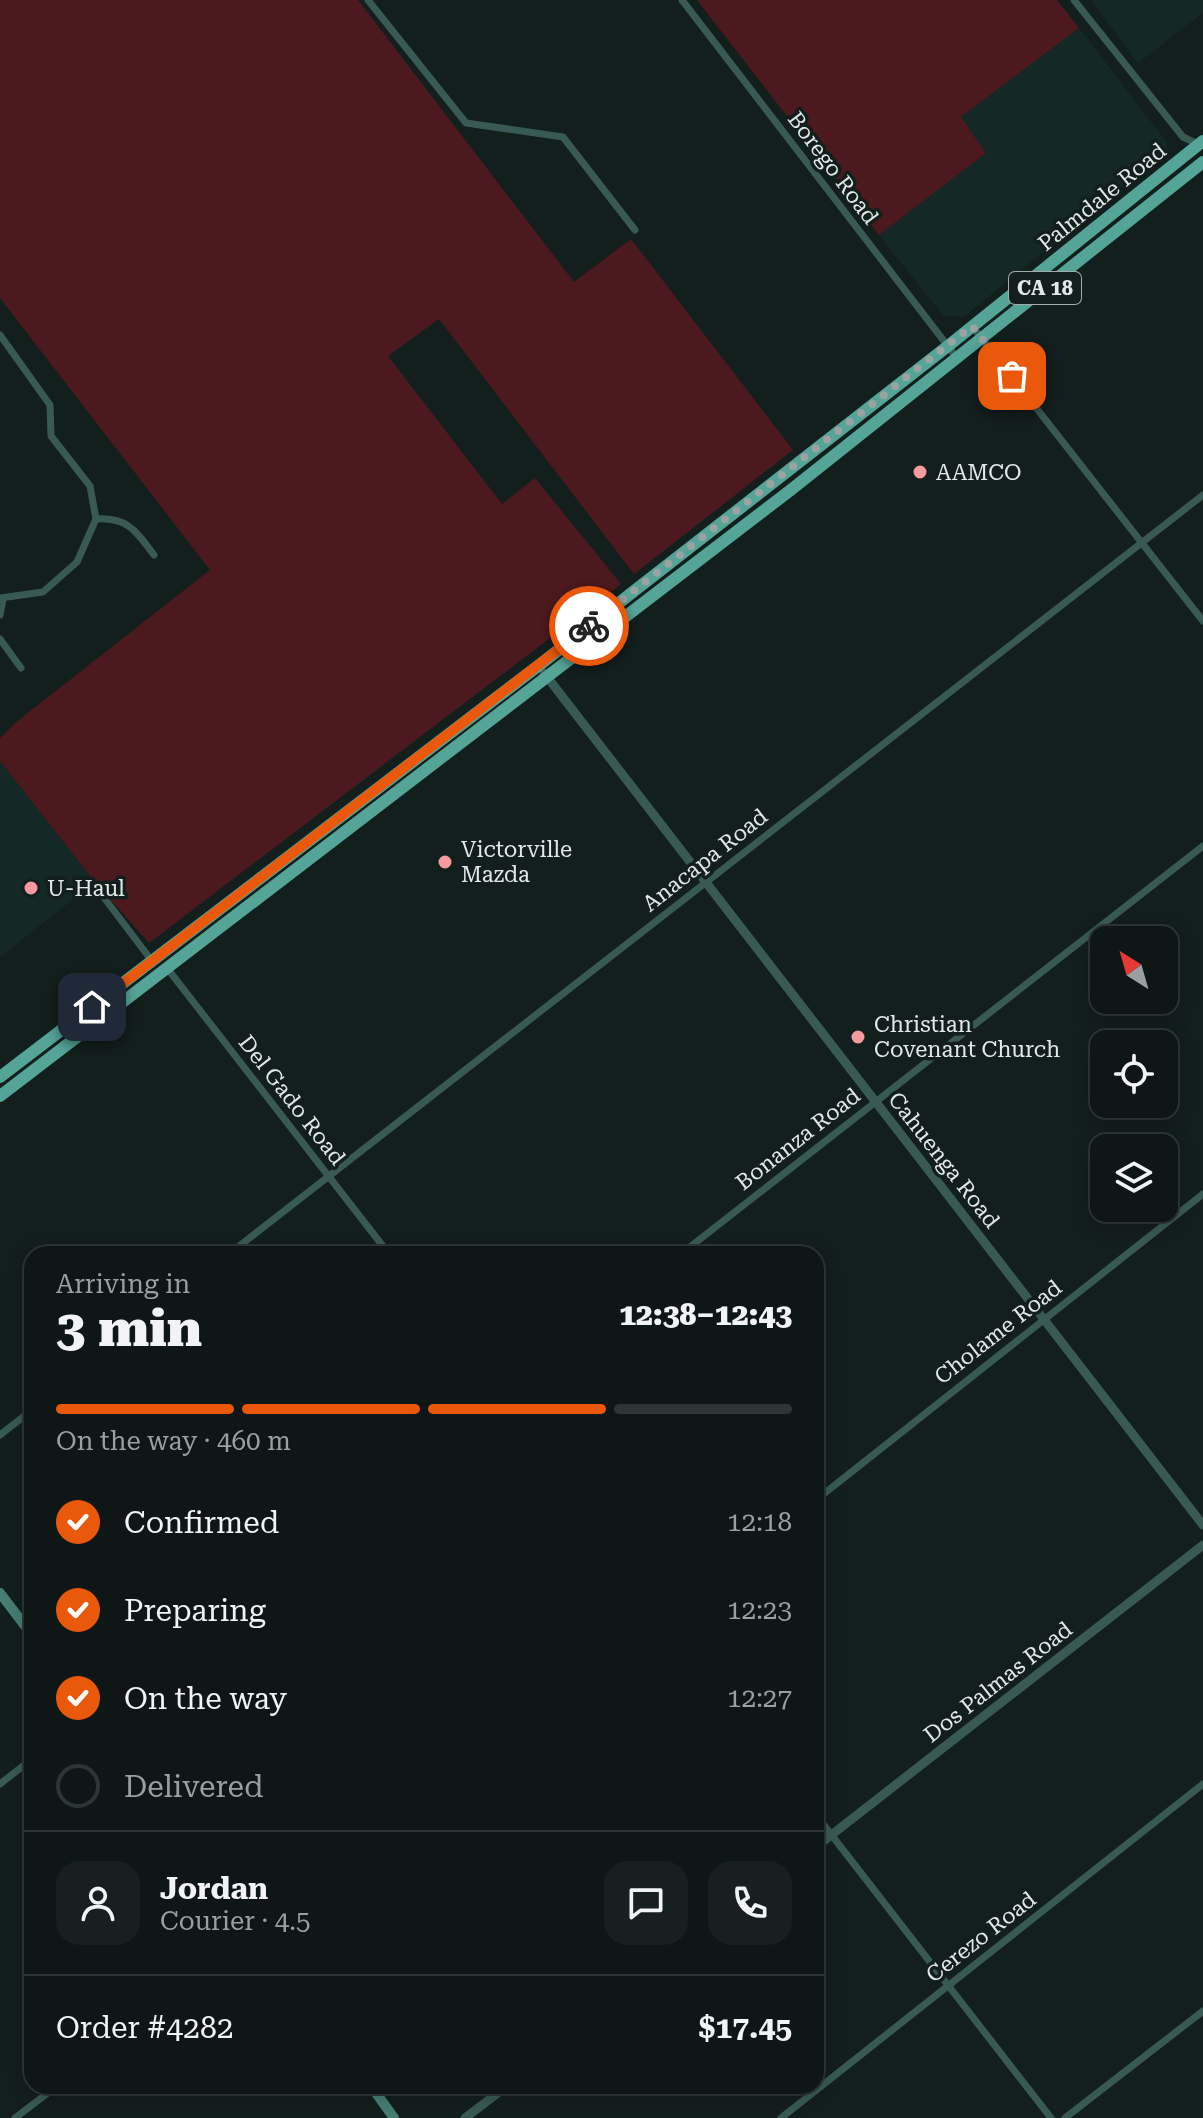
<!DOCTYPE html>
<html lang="en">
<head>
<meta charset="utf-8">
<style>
  body { margin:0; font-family:"Roboto Serif",serif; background:#17201f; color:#f1f3f6; height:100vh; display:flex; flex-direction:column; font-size:30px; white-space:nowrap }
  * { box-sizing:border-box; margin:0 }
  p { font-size:26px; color:#9b9fa1 }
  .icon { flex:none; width:44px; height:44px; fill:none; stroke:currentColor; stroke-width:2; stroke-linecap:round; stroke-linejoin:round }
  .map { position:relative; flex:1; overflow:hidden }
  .drawer { position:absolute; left:24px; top:1246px; width:800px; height:848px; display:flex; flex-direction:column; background:#0e1716; border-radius:24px; box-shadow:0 4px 20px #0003,0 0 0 2px #2e3635 }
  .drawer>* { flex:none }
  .needle { width:52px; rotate:323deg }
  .controls { position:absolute; left:1090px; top:926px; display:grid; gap:16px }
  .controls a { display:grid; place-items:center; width:88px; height:88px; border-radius:16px; background:#0e1716; box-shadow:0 4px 20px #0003,0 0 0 2px #2e3635; font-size:40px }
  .pin { position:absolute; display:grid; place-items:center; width:68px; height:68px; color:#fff; margin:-34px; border-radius:16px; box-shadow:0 4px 12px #0006 }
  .courier { position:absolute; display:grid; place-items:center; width:80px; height:80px; margin:-40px; border:6px solid #ea580c; border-radius:50%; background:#fff; color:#222; box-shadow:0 2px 10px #0007 }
  .headline em { font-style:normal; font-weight:800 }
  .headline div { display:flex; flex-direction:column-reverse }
  .headline { display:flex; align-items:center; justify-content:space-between; height:136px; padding:0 32px }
  h1 { font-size:52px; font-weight:800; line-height:60px }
  .bar { display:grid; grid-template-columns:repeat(4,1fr); gap:12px 8px; align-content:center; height:96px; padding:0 32px }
  .bar i { height:10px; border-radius:6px; background:#2e3635 }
  .bar .selected { background:#ea580c }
  .bar p { grid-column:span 4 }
  .line { display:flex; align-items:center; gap:20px; padding:0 32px; border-top:2px solid #2e3635 }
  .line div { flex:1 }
  .round { display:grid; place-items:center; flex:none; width:84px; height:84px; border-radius:24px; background:#17201f }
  ol { padding:0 32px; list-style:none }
  li { display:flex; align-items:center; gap:24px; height:88px }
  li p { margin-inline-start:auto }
  li .icon { padding:8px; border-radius:50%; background:#ea580c; color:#fff; stroke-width:4 }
  li:last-child { color:#9b9fa1 }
  li i { width:44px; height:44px; border:4px solid #2e3635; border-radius:50% }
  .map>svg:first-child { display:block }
  .built { fill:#142926 }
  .grass { fill:#4c1a1e }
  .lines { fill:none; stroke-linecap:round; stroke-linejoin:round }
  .minor { stroke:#395a54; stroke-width:7 }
  .tertiary { stroke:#395a54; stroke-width:9 }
  .secondary { stroke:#477d74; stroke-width:10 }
  .trunk { stroke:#54a498; stroke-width:12 }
  .done { stroke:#9aa3a2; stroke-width:8; stroke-dasharray:0 14.4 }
  .route { stroke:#ea580c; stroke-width:10 }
  .poi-dot { fill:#f59b9e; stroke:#131f1d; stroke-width:3 }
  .labels { text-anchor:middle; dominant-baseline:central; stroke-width:7; stroke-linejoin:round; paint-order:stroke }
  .shield { fill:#131f1d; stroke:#a4adac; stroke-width:2 }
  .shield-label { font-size:20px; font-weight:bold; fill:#e2eae9 }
  .street-label { font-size:22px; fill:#e2eae9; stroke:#131f1d }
  .poi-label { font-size:22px; fill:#e2eae9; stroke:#131f1d; text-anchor:start }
</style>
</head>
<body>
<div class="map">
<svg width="1203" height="2118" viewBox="0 0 1203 2118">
  <rect width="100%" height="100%" fill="#131f1d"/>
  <g class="built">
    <polygon points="1091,0 1203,0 1203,13 1138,63"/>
    <polygon points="1079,28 1166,141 1167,151 966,315 960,317 943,315 879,235 986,153 961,117"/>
    <polygon points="0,761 95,882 0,957"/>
  </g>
  <g class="grass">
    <polygon points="0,0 358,0 574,282 631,239 793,450 634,574 439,319 388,356 502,504 535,478 621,584 149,943 95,882 0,761 0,738 15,723 210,570 0,298"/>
    <polygon points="697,0 1057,0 1079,28 961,117 986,153 879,235"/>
  </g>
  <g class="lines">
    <g class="minor">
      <polyline points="368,0 466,123 563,137 635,230"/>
      <polyline points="682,0 957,358"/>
      <polyline points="1074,0 1183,137 1200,145"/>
      <polyline points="972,326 1203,621"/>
      <polyline points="0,335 50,405 51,436 90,486 96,519 77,562 43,592 0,598"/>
      <path d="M96,519C128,517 136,531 154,555"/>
      <polyline points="0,615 3,599"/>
      <polyline points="0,639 21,668"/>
      <polyline points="99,891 152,961"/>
      <polyline points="167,968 389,1254"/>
      <polyline points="229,1254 1203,495"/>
      <polyline points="681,1254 1203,846"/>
      <polyline points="0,1435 32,1410"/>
      <polyline points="816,1500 1203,1194"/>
      <polyline points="0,1784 32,1759"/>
      <polyline points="816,1815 1051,2118"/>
      <polyline points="15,2118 57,2086"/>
      <polyline points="781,2118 1203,1784"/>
      <polyline points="1065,2118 1203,2011"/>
    </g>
    <g class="tertiary">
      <polyline points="544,673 1203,1525"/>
      <polyline points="816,1847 1203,1545"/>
      <polyline points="465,2118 507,2086"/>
    </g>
    <g class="secondary">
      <polyline points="0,1593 32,1635"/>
      <polyline points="371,2086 394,2118"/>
    </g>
    <g class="trunk">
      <polyline points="0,1077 538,666 948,346 1203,141"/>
      <polyline points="0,1096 792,489 1203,162"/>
    </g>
  </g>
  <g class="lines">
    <polyline class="done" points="589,626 972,326 1012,376"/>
    <polyline class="route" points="92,1007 589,626"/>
  </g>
  <g class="poi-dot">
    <circle cx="920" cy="472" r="8"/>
    <circle cx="445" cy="862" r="8"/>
    <circle cx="31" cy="888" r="8"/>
    <circle cx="858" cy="1037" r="8"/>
  </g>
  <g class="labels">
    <rect class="shield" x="1009" y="272" width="72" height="32" rx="6"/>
    <g class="shield-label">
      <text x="1045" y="288">CA 18</text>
    </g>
    <g class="street-label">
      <text transform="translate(833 168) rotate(53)">Borego Road</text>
      <text transform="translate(1102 197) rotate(-39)">Palmdale Road</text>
      <text transform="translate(705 860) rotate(-38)">Anacapa Road</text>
      <text transform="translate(292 1100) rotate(52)">Del Gado Road</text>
      <text transform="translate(798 1139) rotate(-38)">Bonanza Road</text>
      <text transform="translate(944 1160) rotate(52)">Cahuenga Road</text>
      <text transform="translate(998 1332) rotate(-38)">Cholame Road</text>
      <text transform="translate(998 1682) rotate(-38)">Dos Palmas Road</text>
      <text transform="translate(981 1937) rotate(-38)">Cerezo Road</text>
    </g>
    <g class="poi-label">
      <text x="936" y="472">AAMCO</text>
      <text x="461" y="849">Victorville<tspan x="461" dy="25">Mazda</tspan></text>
      <text x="47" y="888">U-Haul</text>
      <text x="874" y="1024">Christian<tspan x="874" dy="25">Covenant Church</tspan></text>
    </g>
  </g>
</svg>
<div class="controls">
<a><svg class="needle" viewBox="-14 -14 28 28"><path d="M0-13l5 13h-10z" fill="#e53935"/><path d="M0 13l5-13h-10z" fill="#9b9fa1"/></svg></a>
<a><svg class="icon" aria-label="locate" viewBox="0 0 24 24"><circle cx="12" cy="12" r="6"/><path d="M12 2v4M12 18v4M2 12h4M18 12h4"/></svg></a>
<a><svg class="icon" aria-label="layers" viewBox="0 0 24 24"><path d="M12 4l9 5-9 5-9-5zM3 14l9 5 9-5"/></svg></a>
</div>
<div class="pin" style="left:1012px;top:376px;background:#ea580c"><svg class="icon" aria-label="bag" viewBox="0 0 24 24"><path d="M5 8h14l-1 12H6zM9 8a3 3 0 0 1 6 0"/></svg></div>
<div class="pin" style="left:92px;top:1007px;background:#1f2937"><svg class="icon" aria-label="home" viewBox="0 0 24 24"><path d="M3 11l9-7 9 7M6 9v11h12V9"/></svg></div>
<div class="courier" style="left:589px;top:626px"><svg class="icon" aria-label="bike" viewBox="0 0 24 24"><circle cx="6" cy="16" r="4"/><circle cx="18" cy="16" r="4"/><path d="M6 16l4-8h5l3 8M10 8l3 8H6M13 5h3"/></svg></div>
<section class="drawer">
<div class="headline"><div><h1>3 min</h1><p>Arriving in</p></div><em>12:38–12:43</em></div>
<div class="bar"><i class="selected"></i><i class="selected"></i><i class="selected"></i><i></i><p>On the way · 460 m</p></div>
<ol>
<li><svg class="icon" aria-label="check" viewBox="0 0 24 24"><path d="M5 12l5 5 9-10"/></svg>Confirmed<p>12:18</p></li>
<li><svg class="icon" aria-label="check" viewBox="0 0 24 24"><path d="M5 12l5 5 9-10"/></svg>Preparing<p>12:23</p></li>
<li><svg class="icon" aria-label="check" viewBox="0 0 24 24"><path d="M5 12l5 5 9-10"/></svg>On the way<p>12:27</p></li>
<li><i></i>Delivered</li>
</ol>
<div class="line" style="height:144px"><a class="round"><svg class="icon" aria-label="person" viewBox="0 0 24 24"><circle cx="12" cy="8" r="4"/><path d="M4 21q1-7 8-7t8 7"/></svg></a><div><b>Jordan</b><p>Courier · 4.5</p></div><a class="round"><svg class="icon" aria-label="chat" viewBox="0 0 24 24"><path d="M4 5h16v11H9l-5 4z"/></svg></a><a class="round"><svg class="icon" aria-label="phone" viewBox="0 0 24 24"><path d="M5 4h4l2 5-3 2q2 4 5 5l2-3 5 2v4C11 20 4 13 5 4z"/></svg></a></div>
<div class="line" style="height:104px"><div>Order #4282</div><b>$17.45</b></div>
</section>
</div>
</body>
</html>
